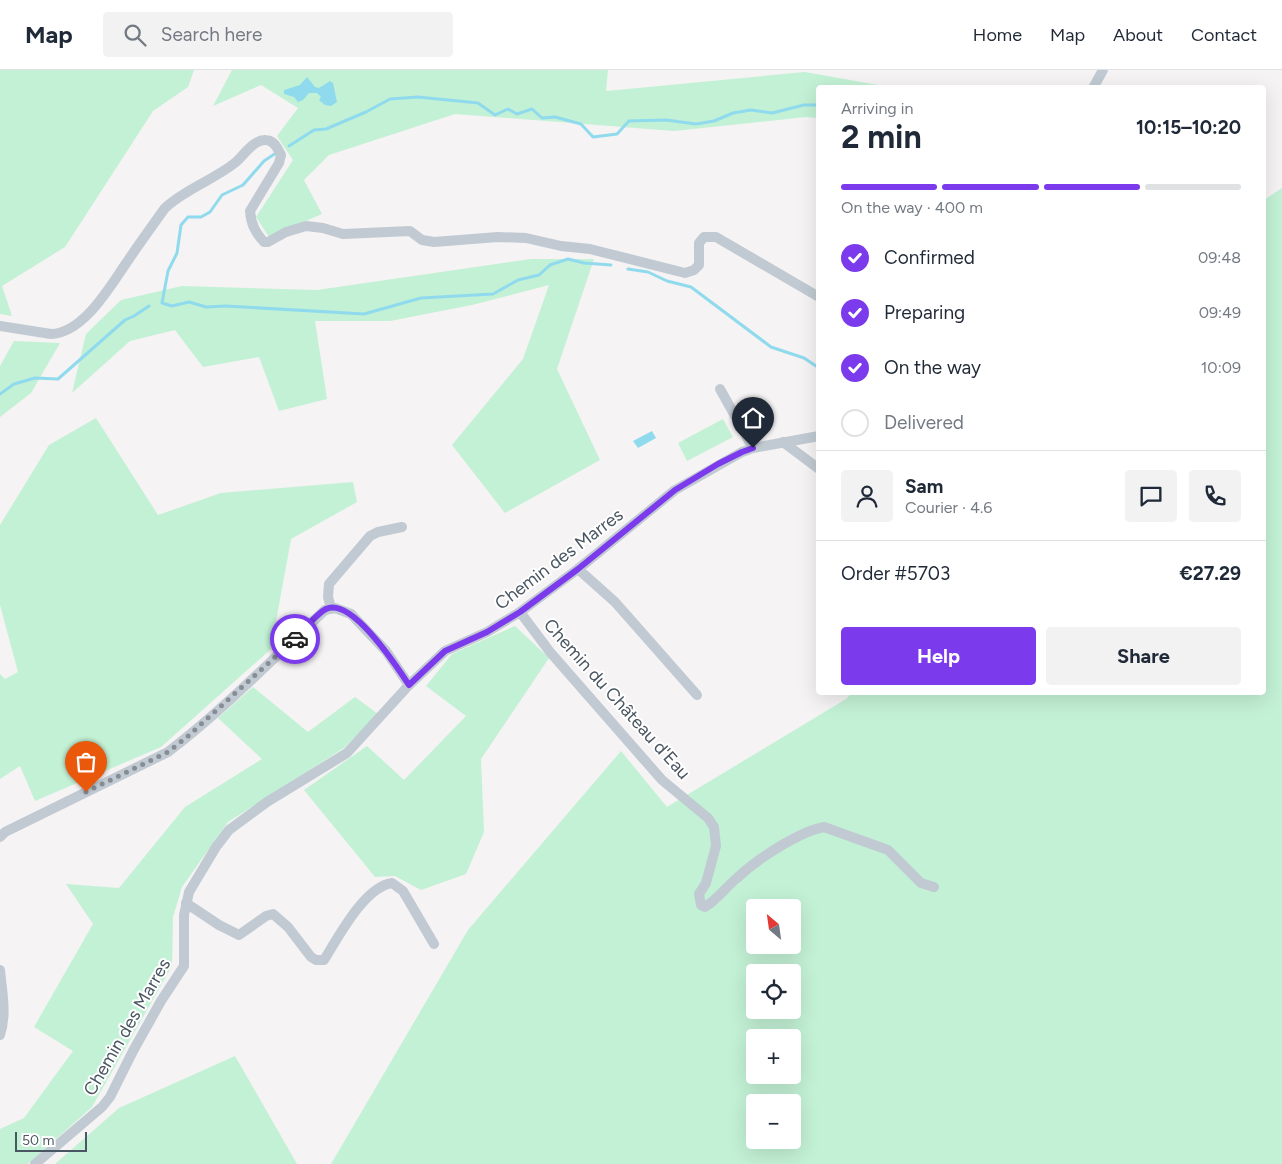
<!DOCTYPE html>
<html lang="en">
<head>
<meta charset="utf-8">
<style>
  body { margin:0; font-family:Figtree,sans-serif; background:#f2f2f3; color:#1f2937; height:100vh; display:flex; flex-direction:column; font-size:19px; white-space:nowrap }
  * { box-sizing:border-box; margin:0 }
  p { font-size:16px; color:#747a83 }
  .icon { flex:none; width:28px; height:28px; fill:none; stroke:currentColor; stroke-width:2; stroke-linecap:round; stroke-linejoin:round }
  .map { position:relative; flex:1; overflow:hidden }
  .drawer { position:absolute; left:816px; top:15px; width:450px; height:610px; display:flex; flex-direction:column; background:#fff; border-radius:5px; box-shadow:0 5px 20px #0002 }
  .drawer>* { flex:none }
  .needle { width:32px; rotate:331deg }
  .controls { position:absolute; left:746px; top:829px; display:grid; gap:10px }
  .controls a { display:grid; place-items:center; width:55px; height:55px; border-radius:5px; background:#fff; box-shadow:0 5px 20px #0002; font-size:25px }
  .scale { position:absolute; left:15px; bottom:12px; width:72px; box-sizing:border-box; padding-left:5px; border:2px solid #4a5661; border-top:0; font-size:14px; line-height:18px; white-space:nowrap; color:#4a5661; -webkit-text-stroke:4px #fff; paint-order:stroke }
  .pin { position:absolute; display:grid; place-items:center; width:42px; height:42px; color:#fff; margin:-51px -21px; border-radius:50% 50% 50% 0; rotate:-45deg; box-shadow:0 0 5px #0007 }
  .pin .icon { rotate:45deg }
  .courier { position:absolute; display:grid; place-items:center; width:50px; height:50px; margin:-25px; border:4px solid #7c3aed; border-radius:50%; background:#fff; color:#222; box-shadow:0 1px 6px #0007 }
  .summary em { font-style:normal; font-weight:700 }
  .summary div { display:flex; flex-direction:column-reverse }
  .summary { display:flex; align-items:center; justify-content:space-between; height:85px; padding:0 25px }
  h1 { font-size:32px; font-weight:700; line-height:38px }
  .bar { display:grid; grid-template-columns:repeat(4,1fr); gap:8px 5px; align-content:center; height:60px; padding:0 25px }
  .bar i { height:6px; border-radius:4px; background:#e0e1e3 }
  .bar .on { background:#7c3aed }
  .bar p { grid-column:span 4 }
  .line { display:flex; align-items:center; gap:12px; padding:0 25px; border-top:1px solid #e0e1e3 }
  .line div { flex:1 }
  .round { display:grid; place-items:center; flex:none; width:52px; height:52px; border-radius:5px; background:#f2f2f3 }
  ol { padding:0 25px; list-style:none }
  li { display:flex; align-items:center; gap:15px; height:55px }
  li p { margin-inline-start:auto }
  li .icon { padding:5px; border-radius:50%; background:#7c3aed; color:#fff; stroke-width:4 }
  li:last-child { color:#747a83 }
  li i { width:28px; height:28px; border:2px solid #e0e1e3; border-radius:50% }
  .primary-button { display:flex; gap:10px; margin-top:auto; padding:10px 25px }
  .primary-button a { flex:1; height:58px; border-radius:5px; background:#7c3aed; color:#fff; font-size:20px; font-weight:700; line-height:58px; text-align:center }
  .primary-button a+a { background:#f2f2f3; color:#1f2937 }
  header { display:flex; align-items:center; gap:30px; box-sizing:border-box; height:70px; padding:0 25px; background:#fff; border-bottom:1px solid #e0e1e3 }
  header strong { font-size:24px }
  nav { display:flex; gap:28px; margin-inline-start:auto; font-size:18px }
  .search { width:350px; height:45px; background:#f2f2f3; display:flex; align-items:center; gap:12px; box-sizing:border-box; padding:0 18px; border-radius:5px; color:#747a83; font-size:19px }
  .map>svg:first-child { display:block }
  .green { fill:#c3f1d5; fill-rule:evenodd }
  .water { fill:#90daee }
  .lines { fill:none; stroke-linecap:round; stroke-linejoin:round }
  .stream { stroke:#90daee; stroke-width:3 }
  .street { stroke:#c1cad2; stroke-width:10 }
  .done { stroke:#868d94; stroke-width:5; stroke-dasharray:0 9 }
  .route { stroke:#7c3aed; stroke-width:6 }
  .labels { text-anchor:middle; dominant-baseline:central; stroke-width:4; stroke-linejoin:round; paint-order:stroke }
  .street-label { font-size:18px; fill:#4a5661; stroke:#fff }
</style>
</head>
<body>
<header>
<strong>Map</strong>
<div class="search"><svg class="icon" aria-label="search" viewBox="0 0 24 24"><circle cx="10" cy="10" r="6"/><path d="M15 15l6 6"/></svg>Search here</div>
<nav><a>Home</a><a>Map</a><a>About</a><a>Contact</a></nav>
</header>
<div class="map">
<svg width="1282" height="1094" viewBox="0 0 1282 1094">
  <rect width="100%" height="100%" fill="#f5f3f3"/>
  <g class="green">
    <polygon points="0,0 194,0 188,17 153,41 65,177 2,216 12,246 0,244"/>
    <polygon points="232,0 608,0 606,21 805,2 889,17 819,18 819,48 806,47 674,61 455,44 329,85 304,110 322,144 269,167 256,147 293,90 277,66 298,38 261,15 213,36"/>
    <path d="M1282,118V1094H331L468,860L621,681L667,737L846,629L852,623L1264,622V130ZM755,838H792V875H755ZM755,902H792V940H755ZM755,968H792V1005H755ZM755,1032H792V1070H755Z"/>
    <polygon points="531,189 594,189 557,299 600,390 505,443 452,375 523,289 549,215 472,235 390,251 315,251 327,329 279,341 259,287 203,297 175,260 130,271 72,323 86,264 121,230 182,216 317,220"/>
    <polygon points="14,271 60,273 31,323 0,347 0,296"/>
    <polygon points="96,348 158,445 221,423 353,412 357,432 291,469 271,579 161,677 35,731 20,696 0,709 0,604 5,609 18,602 0,535 0,455 49,375"/>
    <polygon points="723,349 733,367 687,391 678,373"/>
    <polygon points="515,556 549,588 481,689 484,762 466,804 421,820 395,806 375,807 304,720 367,676 404,710 466,646 426,616 452,584"/>
    <polygon points="253,617 308,662 355,627 378,644 344,678 228,752 182,817 173,847 172,896 92,1037 28,1094 0,1094 0,1059 24,1048 73,981 34,957 93,854 66,814 119,818 185,737 262,689 218,648"/>
    <polygon points="235,986 297,1094 55,1094 119,1038"/>
  </g>
  <g class="water">
    <polygon points="307,7 315,17 319,18 330,11 333,13 337,32 331,36 325,35 319,30 321,27 317,23 309,23 303,30 298,32 294,27 284,24 284,20 300,15"/>
    <polygon points="652,361 656,368 638,378 633,371"/>
  </g>
  <g class="lines">
    <g class="stream">
      <polyline points="289,76 314,60 326,59 366,42 390,29 418,27 478,33 495,45 508,39 517,44 532,39 542,48 555,47 581,54 593,67 617,64 629,51 666,50 696,54 714,51 733,43 751,40 772,43 804,35 819,35"/>
      <polyline points="276,83 264,91 243,115 222,125 210,142 201,147 188,147 181,155 177,183 168,201 162,233 172,236 189,232 206,237 226,236 364,244 421,228 493,224 518,210 539,205 550,195 568,189 584,193 611,195"/>
      <polyline points="628,199 648,202 667,211 691,217 771,277 804,288 819,298"/>
      <polyline points="0,324 14,314 35,308 58,309 125,250 134,246 149,236"/>
    </g>
    <g class="street">
      <polyline points="1093,18 1103,0"/>
      <path d="M0,256L51,264C84,263 110,216 127,192C139,174 152,156 165,138C185,119 214,110 236,92C244,85 254,69 266,70C274,70 278,79 281,85L279,93L250,141C251,154 255,162 264,172H268L286,162L306,156L323,158L343,164L410,161L422,170L434,172L498,167L526,168L561,176L590,179L685,203L694,200L699,195V173L704,167H716L819,227"/>
      <polyline points="720,319 753,378"/>
      <polyline points="783,372 819,399"/>
      <polyline points="578,499 615,532 697,625"/>
      <polyline points="331,538 328,527 329,514 370,466 378,462 402,457"/>
      <path d="M520,542L550,582L662,710L708,748L714,757L716,776L706,813L699,824L701,835L705,837C717,830 726,817 737,808C756,790 798,762 824,757L888,780L921,813L934,817"/>
      <path d="M0,767L5,762L168,682C224,639 274,588 325,540L335,538L351,544L386,581L409,615"/>
      <path d="M186,833L219,855L239,865L266,846L273,844L288,857L311,887L316,890H324C338,868 364,817 392,813L403,821L434,874"/>
      <path d="M0,900C2,922 7,944 0,965"/>
      <polyline points="35,1094 102,1037 110,1027 133,981 161,931 184,896 184,845 189,822 216,777 229,760 267,732 347,683 409,615 445,581 487,562 520,542 578,499 675,420 742,382 753,378 819,366"/>
    </g>
  </g>
  <g class="lines">
    <polyline class="done" points="86,722 168,682 187,667 295,569"/>
    <path class="route" d="M295,569C303,561 316,544 326,539C352,527 397,597 409,615L445,581L487,562L520,542L578,499L675,420L718,394L742,382L753,378"/>
  </g>
  <g class="labels">
    <g class="street-label">
      <text transform="translate(559 489) rotate(-37)">Chemin des Marres</text>
      <text transform="translate(617 629) rotate(48)">Chemin du Château d'Eau</text>
      <text transform="translate(127 957) rotate(-60)">Chemin des Marres</text>
    </g>
  </g>
</svg>
<div class="controls">
<a><svg class="needle" viewBox="-14 -14 28 28"><path d="M0-13l5 13h-10z" fill="#e53935"/><path d="M0 13l5-13h-10z" fill="#747a83"/></svg></a>
<a><svg class="icon" aria-label="locate" viewBox="0 0 24 24"><circle cx="12" cy="12" r="6"/><path d="M12 2v4M12 18v4M2 12h4M18 12h4"/></svg></a>
<a>+</a>
<a>−</a>
</div>
<div class="scale">50 m</div>
<div class="pin" style="left:86px;top:722px;background:#ea580c"><svg class="icon" aria-label="bag" viewBox="0 0 24 24"><path d="M5 8h14l-1 12H6zM9 8a3 3 0 0 1 6 0"/></svg></div>
<div class="pin" style="left:753px;top:378px;background:#1f2937"><svg class="icon" aria-label="home" viewBox="0 0 24 24"><path d="M3 11l9-7 9 7M6 9v11h12V9"/></svg></div>
<div class="courier" style="left:295px;top:569px"><svg class="icon" aria-label="car" viewBox="0 0 24 24"><path d="M5 17H2v-5l4-1 3-4h7l3 4 3 1v5h-3M9 17h6M6 11h13"/><circle cx="7" cy="17" r="2"/><circle cx="17" cy="17" r="2"/></svg></div>
<section class="drawer">
<div class="summary"><div><h1>2 min</h1><p>Arriving in</p></div><em>10:15–10:20</em></div>
<div class="bar"><i class="on"></i><i class="on"></i><i class="on"></i><i></i><p>On the way · 400 m</p></div>
<ol>
<li><svg class="icon" aria-label="check" viewBox="0 0 24 24"><path d="M5 12l5 5 9-10"/></svg>Confirmed<p>09:48</p></li>
<li><svg class="icon" aria-label="check" viewBox="0 0 24 24"><path d="M5 12l5 5 9-10"/></svg>Preparing<p>09:49</p></li>
<li><svg class="icon" aria-label="check" viewBox="0 0 24 24"><path d="M5 12l5 5 9-10"/></svg>On the way<p>10:09</p></li>
<li><i></i>Delivered</li>
</ol>
<div class="line" style="height:90px"><a class="round"><svg class="icon" aria-label="person" viewBox="0 0 24 24"><circle cx="12" cy="8" r="4"/><path d="M4 21q1-7 8-7t8 7"/></svg></a><div><b>Sam</b><p>Courier · 4.6</p></div><a class="round"><svg class="icon" aria-label="chat" viewBox="0 0 24 24"><path d="M4 5h16v11H9l-5 4z"/></svg></a><a class="round"><svg class="icon" aria-label="phone" viewBox="0 0 24 24"><path d="M5 4h4l2 5-3 2q2 4 5 5l2-3 5 2v4C11 20 4 13 5 4z"/></svg></a></div>
<div class="line" style="height:65px"><div>Order #5703</div><b>€27.29</b></div>
<div class="primary-button"><a>Help</a><a>Share</a></div>
</section>
</div>
</body>
</html>
